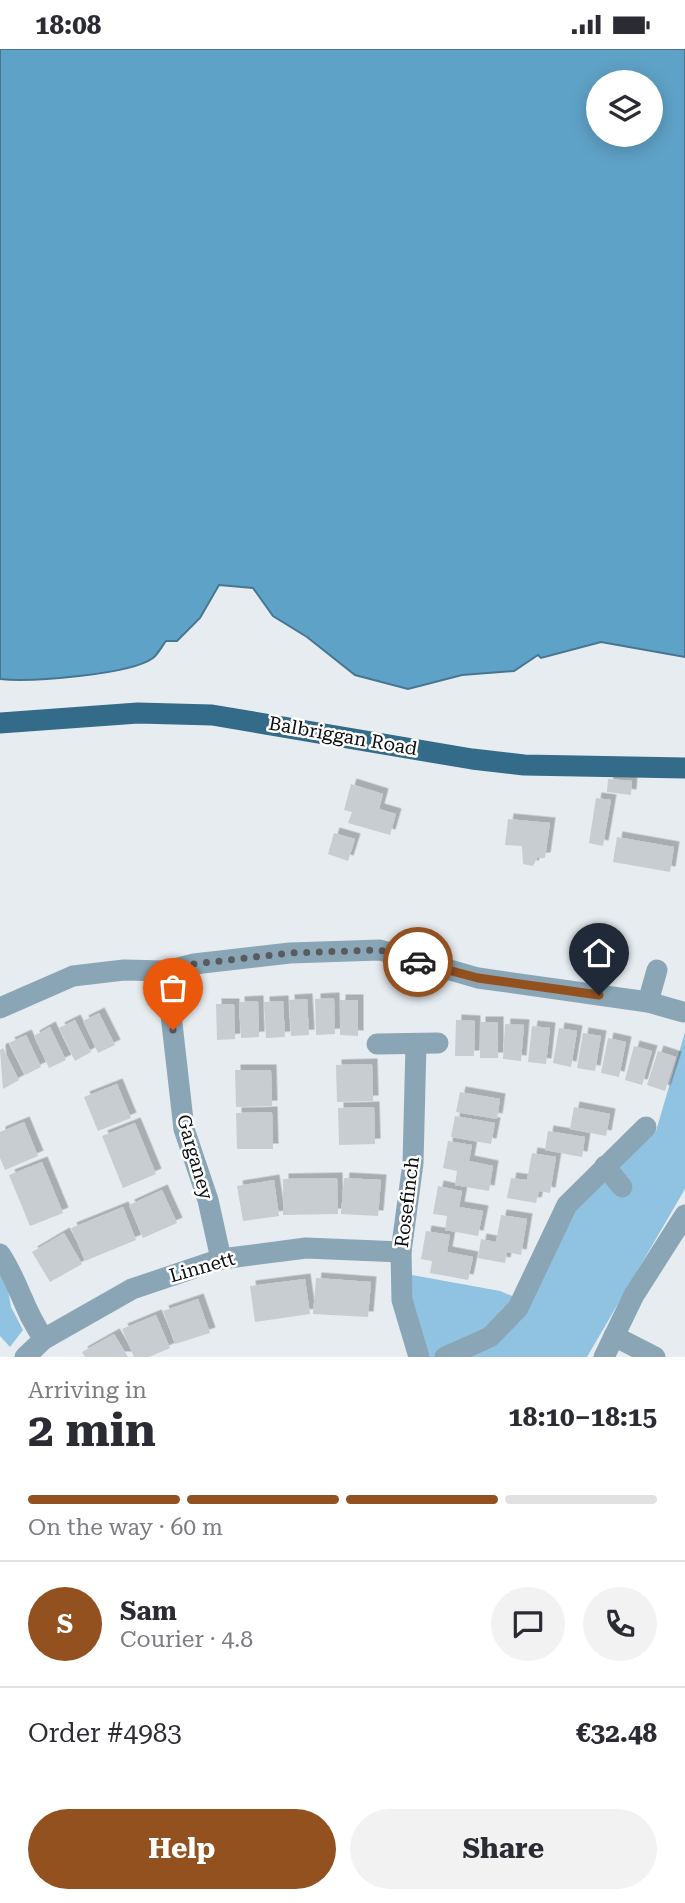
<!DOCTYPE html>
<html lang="en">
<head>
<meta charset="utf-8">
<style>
  body { margin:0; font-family:"Roboto Serif",serif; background:#f2f2f3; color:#2b2b33; height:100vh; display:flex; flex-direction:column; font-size:26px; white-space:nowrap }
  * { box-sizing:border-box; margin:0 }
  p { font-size:23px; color:#7c7c81 }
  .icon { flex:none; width:38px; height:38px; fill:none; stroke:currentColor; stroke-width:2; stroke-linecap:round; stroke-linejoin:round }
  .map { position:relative; height:1308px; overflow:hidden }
  .panel { display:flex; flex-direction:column; background:#fff; flex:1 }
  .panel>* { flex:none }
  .controls { position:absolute; left:586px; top:21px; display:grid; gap:14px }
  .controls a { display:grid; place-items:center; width:77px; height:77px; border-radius:50%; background:#fff; box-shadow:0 4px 18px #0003; font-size:35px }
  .pin { position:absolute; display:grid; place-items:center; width:60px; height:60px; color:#fff; margin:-72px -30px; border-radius:50% 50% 50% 0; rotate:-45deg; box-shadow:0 0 7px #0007 }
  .pin .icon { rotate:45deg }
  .courier { position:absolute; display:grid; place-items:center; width:70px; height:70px; margin:-35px; border:5px solid #93511f; border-radius:50%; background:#fff; color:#222; box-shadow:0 2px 9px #0007 }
  .summary em { font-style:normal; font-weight:700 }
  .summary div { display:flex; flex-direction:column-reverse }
  .summary { display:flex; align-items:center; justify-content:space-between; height:119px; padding:0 28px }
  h1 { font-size:46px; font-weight:700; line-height:52px }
  .bar { display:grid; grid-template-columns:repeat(4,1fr); gap:10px 7px; align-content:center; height:84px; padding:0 28px }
  .bar i { height:9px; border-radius:5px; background:#e1e1e2 }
  .bar .current { background:#93511f }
  .bar p { grid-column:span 4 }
  .line { display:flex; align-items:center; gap:18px; padding:0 28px; border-top:2px solid #e1e1e2 }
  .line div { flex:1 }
  .round { display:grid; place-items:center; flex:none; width:74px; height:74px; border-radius:37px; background:#f2f2f3 }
  .primary-button { display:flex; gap:14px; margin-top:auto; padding:14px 28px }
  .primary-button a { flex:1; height:80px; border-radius:42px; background:#93511f; color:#fff; font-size:28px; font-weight:700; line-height:80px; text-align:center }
  .primary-button a+a { background:#f2f2f3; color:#2b2b33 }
  .status { display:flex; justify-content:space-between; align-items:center; height:49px; padding:0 35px; background:#fff; direction:ltr }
  .status svg { height:19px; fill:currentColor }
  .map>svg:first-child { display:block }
  .green { fill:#90c3e1 }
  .water { fill:#5fa2c7; stroke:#467690; stroke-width:2; fill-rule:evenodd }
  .building { fill:#c7cdd0; filter:url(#shadow) }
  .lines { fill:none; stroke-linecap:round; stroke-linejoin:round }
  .minor { stroke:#8aa6b6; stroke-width:21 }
  .major { stroke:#346b88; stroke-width:21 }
  .done { stroke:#585c5e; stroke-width:7; stroke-dasharray:0 12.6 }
  .route { stroke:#93511f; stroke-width:9 }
  .labels { text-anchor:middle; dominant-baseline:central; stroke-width:5; stroke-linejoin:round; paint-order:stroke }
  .street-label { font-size:19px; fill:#0c0e0f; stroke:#fff }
</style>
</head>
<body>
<div class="status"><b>18:08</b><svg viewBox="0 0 49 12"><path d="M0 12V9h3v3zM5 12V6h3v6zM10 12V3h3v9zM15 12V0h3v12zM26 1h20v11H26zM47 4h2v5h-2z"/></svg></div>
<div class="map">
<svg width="685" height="1308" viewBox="0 0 685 1308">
  <defs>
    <filter id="shadow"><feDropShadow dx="5.5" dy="-5.5" stdDeviation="0" flood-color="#0004"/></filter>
  </defs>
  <rect width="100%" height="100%" fill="#e6ecf0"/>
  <g class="green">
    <polygon points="685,983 685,1140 587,1308 419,1308 401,1224 500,1242 529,1254 578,1157 656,1082"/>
    <polygon points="0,1223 7,1235 11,1258 23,1281 10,1298 0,1287"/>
  </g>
  <path class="water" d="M0,0H685V608L601,593L541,609L538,606L514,622L462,626L408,640L355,626L307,588L273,567L253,539L219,536L200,569L177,592H166C162,597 158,605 153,609C130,626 30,633 0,630ZM598,33H651V86H598Z"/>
  <g class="building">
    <polygon points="608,730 632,732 631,746 607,743"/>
    <polygon points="351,735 383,745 379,760 396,765 390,786 348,774 352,763 344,761"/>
    <polygon points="596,749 611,751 603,797 589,794"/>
    <polygon points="508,770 550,774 545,809 537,809 533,817 523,815 522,797 505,796"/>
    <polygon points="334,784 355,790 348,812 328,805"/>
    <polygon points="617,788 674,798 670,823 613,813"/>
    <polygon points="334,949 335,985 316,986 315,950"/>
    <polygon points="307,950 309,986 291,987 289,951"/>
    <polygon points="340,951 358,951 358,987 340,986"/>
    <polygon points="258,952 259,988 241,989 239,953"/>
    <polygon points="283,952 285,988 266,989 264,953"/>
    <polygon points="216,955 234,955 235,990 217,991"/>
    <polygon points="99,964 115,996 98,1004 83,972"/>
    <polygon points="75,971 91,1003 75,1012 59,979"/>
    <polygon points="456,971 475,972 474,1007 455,1007"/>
    <rect x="480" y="973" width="18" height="36"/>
    <polygon points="505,975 524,976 521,1012 503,1010"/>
    <polygon points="532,977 550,979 546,1015 528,1013"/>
    <polygon points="50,978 66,1011 49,1019 34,987"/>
    <polygon points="559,979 577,982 571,1018 553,1014"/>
    <polygon points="583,984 601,987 595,1022 577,1019"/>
    <polygon points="26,986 41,1018 25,1026 9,994"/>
    <polygon points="608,989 626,993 619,1028 601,1024"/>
    <polygon points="634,997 652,1002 642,1036 625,1031"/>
    <polygon points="3,999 19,1031 3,1040 0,1001"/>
    <polygon points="658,1002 676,1008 665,1042 647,1036"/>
    <polygon points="372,1015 373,1052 337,1053 336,1016"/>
    <polygon points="235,1021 271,1021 272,1057 236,1058"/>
    <polygon points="117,1035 131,1069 98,1082 84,1048"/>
    <polygon points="460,1043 500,1050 497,1070 456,1063"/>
    <polygon points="374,1058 375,1095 339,1096 338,1059"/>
    <polygon points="574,1058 610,1065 606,1087 570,1080"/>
    <polygon points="272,1063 273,1100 237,1100 236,1064"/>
    <polygon points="455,1067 495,1074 491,1095 451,1088"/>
    <polygon points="24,1073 38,1107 5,1121 0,1109 0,1083"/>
    <polygon points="135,1074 156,1125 123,1139 102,1087"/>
    <polygon points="548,1082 585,1088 582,1108 545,1101"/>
    <polygon points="448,1092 472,1096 469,1112 493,1117 489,1142 455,1136 457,1122 443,1119"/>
    <polygon points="532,1104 556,1108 550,1144 539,1142 536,1154 507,1149 511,1129 527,1131"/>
    <polygon points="42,1113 63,1164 30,1177 9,1126"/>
    <polygon points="337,1129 338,1165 283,1166 283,1130"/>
    <polygon points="344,1129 381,1131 378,1167 341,1165"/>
    <polygon points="274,1131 279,1167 243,1172 237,1137"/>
    <polygon points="438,1137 462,1142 459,1158 483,1162 478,1187 445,1181 447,1167 433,1165"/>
    <polygon points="162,1141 177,1174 143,1189 129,1156"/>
    <polygon points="123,1158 136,1191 85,1212 71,1179"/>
    <polygon points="501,1166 527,1170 521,1206 507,1203 505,1214 478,1209 481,1190 496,1193"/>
    <polygon points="426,1182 450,1186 447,1203 473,1208 468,1231 430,1224 432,1212 421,1210"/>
    <polygon points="64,1184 82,1215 50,1233 32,1203"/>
    <polygon points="316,1229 371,1233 368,1268 313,1265"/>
    <polygon points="305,1230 310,1265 255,1273 250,1237"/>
    <polygon points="198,1250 210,1284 175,1295 163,1262"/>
    <polygon points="156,1266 170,1299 149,1308 134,1308 122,1280"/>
    <polygon points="114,1285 128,1308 85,1308 82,1303"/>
  </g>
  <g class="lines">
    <g class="minor">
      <polyline points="166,922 184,1080 208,1151 221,1210"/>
      <polyline points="648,953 657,921"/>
      <polyline points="0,959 73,927 124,921 166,922 194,915 290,904 380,901 478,929 648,953 683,963"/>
      <polyline points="377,995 438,994"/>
      <polyline points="416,995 413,1114 401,1203 402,1251 419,1308"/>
      <polyline points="605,1117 622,1138"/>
      <path d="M0,1205C20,1235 23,1261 44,1290"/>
      <polyline points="614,1287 655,1308"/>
      <polyline points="25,1308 44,1290 132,1240 221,1210 306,1199 401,1203"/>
      <polyline points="445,1308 490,1288 518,1259 567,1156 646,1078"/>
      <polyline points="604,1308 634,1246 685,1166"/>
    </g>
    <polyline class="major" points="0,674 138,664 212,666 472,710 524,716 685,719"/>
  </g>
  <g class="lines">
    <polyline class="done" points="173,981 166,922 194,915 290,904 380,901 418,913"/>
    <polyline class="route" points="418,913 478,929 599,946"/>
  </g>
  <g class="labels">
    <g class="street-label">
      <text transform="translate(343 687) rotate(10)">Balbriggan Road</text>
      <text transform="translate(195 1108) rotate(74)">Garganey</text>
      <text transform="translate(407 1153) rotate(-83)">Rosefinch</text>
      <text transform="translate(202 1218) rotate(-16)">Linnett</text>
    </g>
  </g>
</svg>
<div class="controls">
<a><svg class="icon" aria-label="layers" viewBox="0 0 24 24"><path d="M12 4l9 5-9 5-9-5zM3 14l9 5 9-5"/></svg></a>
</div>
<div class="pin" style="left:173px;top:981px;background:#ea580c"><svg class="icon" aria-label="bag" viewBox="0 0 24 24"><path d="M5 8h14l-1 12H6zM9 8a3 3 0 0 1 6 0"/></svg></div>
<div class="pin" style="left:599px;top:946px;background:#1f2937"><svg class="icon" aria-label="home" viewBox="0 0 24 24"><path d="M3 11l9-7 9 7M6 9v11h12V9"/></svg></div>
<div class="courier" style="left:418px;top:913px"><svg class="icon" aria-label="car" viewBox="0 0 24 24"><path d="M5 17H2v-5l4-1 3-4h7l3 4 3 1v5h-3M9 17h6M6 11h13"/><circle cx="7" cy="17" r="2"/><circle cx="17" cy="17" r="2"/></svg></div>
</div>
<section class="panel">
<div class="summary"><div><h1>2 min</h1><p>Arriving in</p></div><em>18:10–18:15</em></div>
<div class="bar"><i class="current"></i><i class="current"></i><i class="current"></i><i></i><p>On the way · 60 m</p></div>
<div class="line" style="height:126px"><b class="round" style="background:#93511f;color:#fff">S</b><div><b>Sam</b><p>Courier · 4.8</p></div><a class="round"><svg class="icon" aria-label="chat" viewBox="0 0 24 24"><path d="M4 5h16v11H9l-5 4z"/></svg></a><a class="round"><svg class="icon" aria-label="phone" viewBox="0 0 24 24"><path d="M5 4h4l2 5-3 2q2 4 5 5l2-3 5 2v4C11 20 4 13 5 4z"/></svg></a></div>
<div class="line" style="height:91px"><div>Order #4983</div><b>€32.48</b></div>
<div class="primary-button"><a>Help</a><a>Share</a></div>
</section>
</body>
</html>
